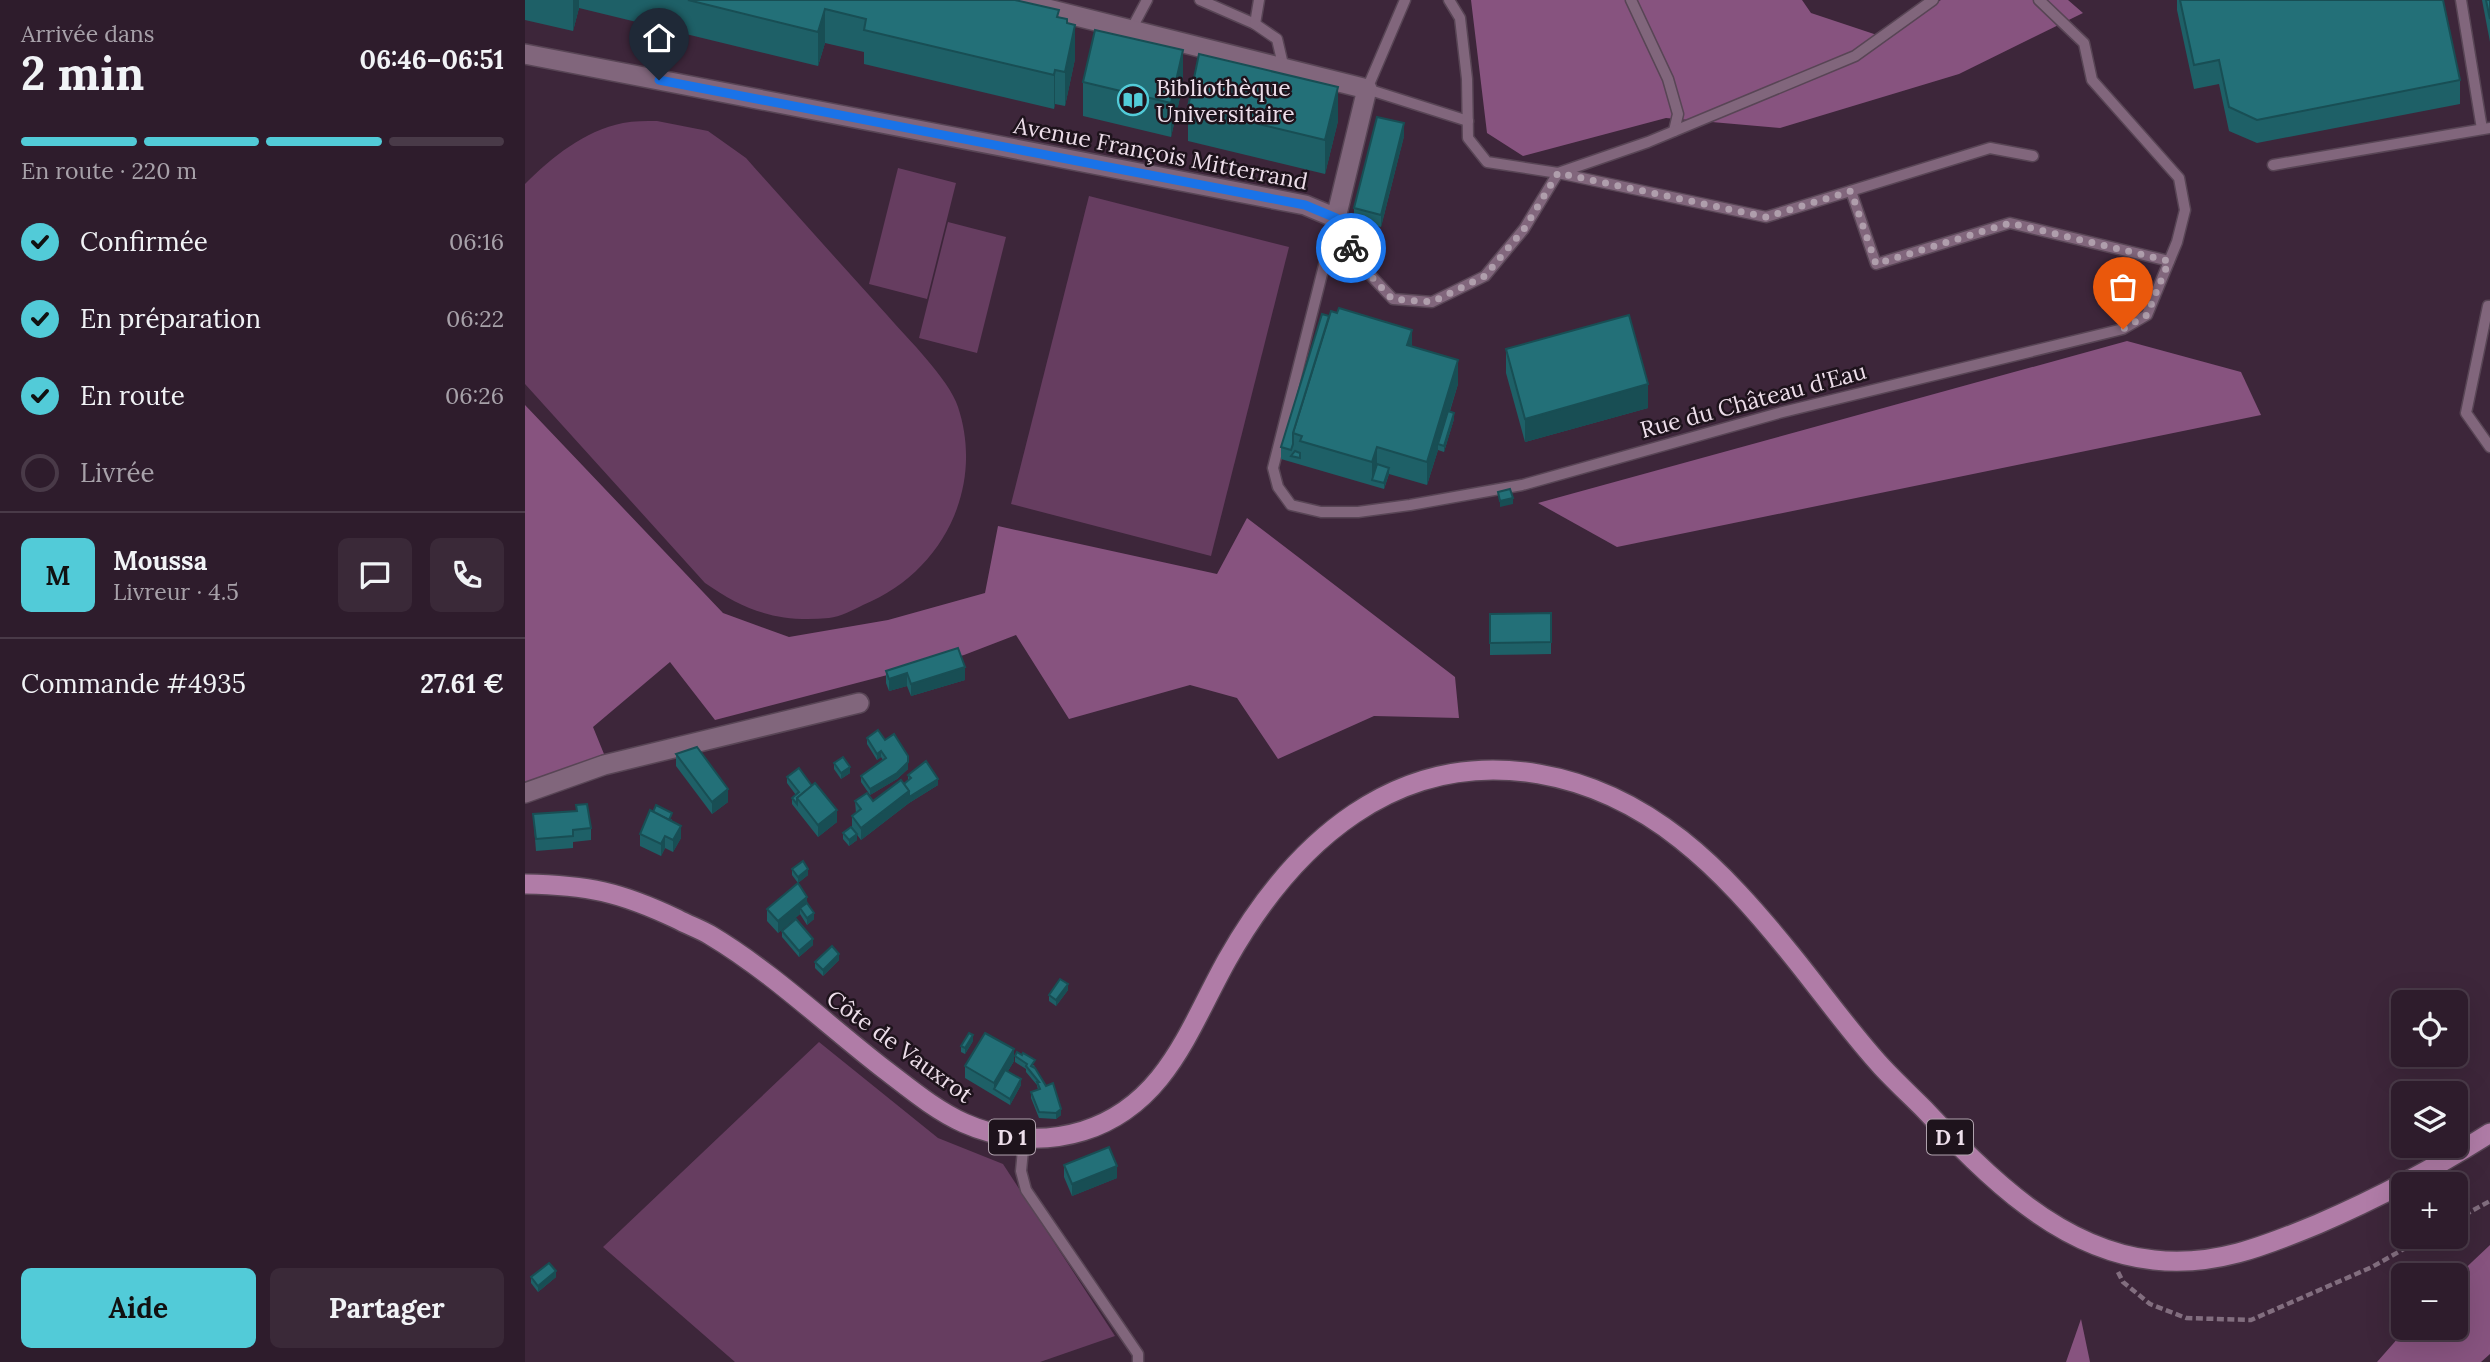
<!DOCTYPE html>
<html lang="fr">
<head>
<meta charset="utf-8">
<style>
  body { margin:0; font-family:Lora,serif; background:#3a2938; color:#f1f3f6; height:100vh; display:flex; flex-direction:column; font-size:26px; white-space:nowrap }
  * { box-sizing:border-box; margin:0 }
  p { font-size:23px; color:#a7a1a9 }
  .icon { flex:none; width:38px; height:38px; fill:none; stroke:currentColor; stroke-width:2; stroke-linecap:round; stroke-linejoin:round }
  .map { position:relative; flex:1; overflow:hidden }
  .panel { display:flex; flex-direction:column; background:#2e1c2c; width:525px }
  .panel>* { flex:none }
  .controls { position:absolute; left:1866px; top:990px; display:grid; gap:14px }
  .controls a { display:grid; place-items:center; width:77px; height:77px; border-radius:10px; background:#2e1c2c; box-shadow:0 7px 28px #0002,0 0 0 2px #493a48; font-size:35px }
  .pin { position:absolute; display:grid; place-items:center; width:60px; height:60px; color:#fff; margin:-72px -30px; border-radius:50% 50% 50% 0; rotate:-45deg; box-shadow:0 0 7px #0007 }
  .pin .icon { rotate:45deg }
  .courier { position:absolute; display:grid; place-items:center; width:70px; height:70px; margin:-35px; border:5px solid #1a73e8; border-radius:50%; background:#fff; color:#222; box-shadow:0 2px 9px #0007 }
  .headline em { font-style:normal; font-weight:700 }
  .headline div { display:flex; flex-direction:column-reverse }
  .headline { display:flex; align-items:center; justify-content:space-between; height:119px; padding:0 21px }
  h1 { font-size:46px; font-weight:700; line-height:52px }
  .bar { display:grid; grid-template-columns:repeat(4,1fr); gap:10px 7px; align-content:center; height:84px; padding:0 21px }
  .bar i { height:9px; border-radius:5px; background:#493a48 }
  .bar .selected { background:#52cbd8 }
  .bar p { grid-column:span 4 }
  .line { display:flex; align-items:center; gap:18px; padding:0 21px; border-top:2px solid #493a48 }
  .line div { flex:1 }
  .round { display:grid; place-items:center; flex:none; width:74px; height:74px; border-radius:10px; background:#3a2938 }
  ol { padding:0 21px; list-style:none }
  li { display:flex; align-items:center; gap:21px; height:77px }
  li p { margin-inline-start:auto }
  li .icon { padding:7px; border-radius:50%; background:#52cbd8; color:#111; stroke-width:4 }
  li:last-child { color:#a7a1a9 }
  li i { width:38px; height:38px; border:4px solid #493a48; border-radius:50% }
  .button { display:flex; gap:14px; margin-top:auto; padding:14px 21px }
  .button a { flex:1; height:80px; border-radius:10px; background:#52cbd8; color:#111; font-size:28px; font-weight:700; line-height:80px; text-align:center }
  .button a+a { background:#3a2938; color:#f1f3f6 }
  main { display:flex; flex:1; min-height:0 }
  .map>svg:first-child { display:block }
  .green { fill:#663d60 }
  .forest { fill:#87537f }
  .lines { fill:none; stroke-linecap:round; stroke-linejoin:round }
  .service-casing { stroke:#584555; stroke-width:13 }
  .minor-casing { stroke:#584555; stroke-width:22 }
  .primary-casing { stroke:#584555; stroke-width:22 }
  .path { stroke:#826e7f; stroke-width:4.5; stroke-dasharray:7 3.5; stroke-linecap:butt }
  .service { stroke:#81667c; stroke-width:10 }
  .minor { stroke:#81667c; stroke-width:19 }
  .primary { stroke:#b07ca7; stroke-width:19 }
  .wall { fill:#1e6067 }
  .shaded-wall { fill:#184e54 }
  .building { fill:#237078; stroke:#184e54; stroke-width:2 }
  .done { stroke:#af9eac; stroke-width:7; stroke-dasharray:0 12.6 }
  .route { stroke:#1a73e8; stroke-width:9 }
  .labels { text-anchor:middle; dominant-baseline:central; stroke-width:5; stroke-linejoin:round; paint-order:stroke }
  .shield { fill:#1e131c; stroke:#afa1ac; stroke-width:2 }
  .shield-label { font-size:21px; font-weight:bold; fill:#eddeea }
  .poi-label { font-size:23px; fill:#eddeea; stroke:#1e131c; text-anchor:start }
  .street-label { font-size:23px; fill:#eddeea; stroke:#1e131c }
</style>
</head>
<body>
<main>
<section class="panel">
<div class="headline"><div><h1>2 min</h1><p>Arrivée dans</p></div><em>06:46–06:51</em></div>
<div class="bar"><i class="selected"></i><i class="selected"></i><i class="selected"></i><i></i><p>En route · 220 m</p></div>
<ol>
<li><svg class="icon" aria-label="check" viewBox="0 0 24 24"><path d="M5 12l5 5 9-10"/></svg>Confirmée<p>06:16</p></li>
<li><svg class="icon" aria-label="check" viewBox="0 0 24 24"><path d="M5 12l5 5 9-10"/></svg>En préparation<p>06:22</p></li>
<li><svg class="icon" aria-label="check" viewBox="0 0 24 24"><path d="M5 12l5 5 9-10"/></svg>En route<p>06:26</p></li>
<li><i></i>Livrée</li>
</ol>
<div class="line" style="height:126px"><b class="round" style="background:#52cbd8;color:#111">M</b><div><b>Moussa</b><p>Livreur · 4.5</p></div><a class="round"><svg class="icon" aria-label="chat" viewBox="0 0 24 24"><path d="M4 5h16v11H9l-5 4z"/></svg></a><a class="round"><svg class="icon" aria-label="phone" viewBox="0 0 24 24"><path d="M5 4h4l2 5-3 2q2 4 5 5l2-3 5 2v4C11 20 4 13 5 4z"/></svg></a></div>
<div class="line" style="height:91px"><div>Commande #4935</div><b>27.61 €</b></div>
<div class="button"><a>Aide</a><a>Partager</a></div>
</section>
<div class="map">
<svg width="1965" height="1362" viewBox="0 0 1965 1362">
  <rect width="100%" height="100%" fill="#3d263a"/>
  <g class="green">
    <path d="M132,121L183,131L221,158C268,211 315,263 362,315C382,338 424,379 433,407C460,488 417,573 338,605C328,610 315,617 304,618C254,623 220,611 180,583L0,384V184C27,157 59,131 98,123C109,121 121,121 132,121Z"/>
    <polygon points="373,168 431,183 402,299 344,284"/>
    <polygon points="564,196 764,247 686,556 486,504"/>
    <polygon points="423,222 481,237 452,353 394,338"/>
    <polygon points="294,1042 413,1138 478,1164 590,1336 515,1362 210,1362 78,1247"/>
  </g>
  <g class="forest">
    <polygon points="946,0 1277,0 1286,13 1352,35 1416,0 1543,0 1558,13 1434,74 1255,128 1141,118 998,156 962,133"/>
    <polygon points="1602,341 1716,372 1736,415 1092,547 1013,503"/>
    <polygon points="0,405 198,613 264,637 363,620 460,593 473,526 692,574 722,518 930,677 934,718 849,716 753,759 712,698 665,685 544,719 491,635 439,655 190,720 145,662 68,727 79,754 0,784"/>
    <polygon points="1965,1245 1965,1354 1956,1362 1852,1362 1882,1328 1930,1328 1930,1278"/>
    <polygon points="1556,1319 1565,1362 1541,1362"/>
  </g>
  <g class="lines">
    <g class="service-casing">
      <g id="service">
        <polyline points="675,0 730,24 752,39 759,69"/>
        <polyline points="880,0 842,89 943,121"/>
        <polyline points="924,0 935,18 942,79 943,138 962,162 1033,173 1241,217 1465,148 1508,156"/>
        <polyline points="1106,0 1143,79 1153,114 1149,131"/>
        <polyline points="1936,0 1957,129"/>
        <polyline points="730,24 734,0"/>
        <polyline points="606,30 622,0"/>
        <polyline points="1748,165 1965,128"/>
        <polyline points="1326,191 1351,264 1485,223 1644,261"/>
        <polyline points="811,218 748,468 753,487 766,505 796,512 833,512 885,505 997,485 1254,413 1598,329 1622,315 1652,242 1660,210 1654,178 1567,80 1559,43 1514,0"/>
        <polyline points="811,218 833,262 868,299 907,302 960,276 999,229 1033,173 1123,142 1330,56 1408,0"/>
        <polyline points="1965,306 1963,306 1941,413 1965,447"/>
        <polyline points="499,1139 496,1171 501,1190 613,1354 613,1362"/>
      </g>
    </g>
    <g class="minor-casing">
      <g id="minor">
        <polyline points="0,54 780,205 811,218 842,89 487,0"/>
        <polyline points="0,793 79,765 334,703"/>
      </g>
    </g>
    <g class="primary-casing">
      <path id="primary" d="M0,884C63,885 95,892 152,919C163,925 175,929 185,935C247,972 301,1024 359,1069C384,1088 410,1110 439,1123C477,1140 519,1143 558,1131C641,1105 664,1028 702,960C768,843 871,749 1014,774C1125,793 1198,870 1265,953C1296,991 1324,1031 1357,1067C1371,1082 1386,1096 1400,1110C1462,1176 1534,1250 1629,1260C1688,1267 1740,1246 1793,1224C1853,1198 1910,1168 1965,1133"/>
    </g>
    <g class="path">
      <polyline points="1930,1220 1965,1201"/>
      <polyline points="1593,1272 1598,1282 1625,1304 1661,1318 1726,1320 1847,1267 1900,1237"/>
    </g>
    <use href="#service" class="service"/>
    <use href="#minor" class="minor"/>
    <use href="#primary" class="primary"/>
  </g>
  <g class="wall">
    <polygon points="0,0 490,0 534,17 542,23 550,59 540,106 530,104 529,109 339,64 339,52 300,43 293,66 54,8 48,31 0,20"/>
    <polygon points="1652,0 1918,0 1935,80 1935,104 1732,143 1704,131 1694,84 1669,89 1652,10"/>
    <polygon points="1957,0 1965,0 1965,42"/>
    <polygon points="558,82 658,84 646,137 558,116"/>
    <polygon points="663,107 813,121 800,174 663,141"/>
    <polygon points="879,136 856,227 829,220 829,208"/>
    <polygon points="797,314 887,346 933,384 925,411 929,419 919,452 913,450 902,485 864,474 859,489 756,459 756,447"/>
    <polygon points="981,349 1123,408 1000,442 981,373"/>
    <polygon points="1026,613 1026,654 965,655 965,614"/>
    <polygon points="361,671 440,680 386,696 382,686 364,691 361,683"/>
    <polygon points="342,738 360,740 383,756 383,769 372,779 345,795 336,782 336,776 358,760 356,757 352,760 342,744"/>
    <polygon points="151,754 203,802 187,814 151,766"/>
    <polygon points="309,763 325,773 316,779 309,769"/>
    <polygon points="383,775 413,785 384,803 336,840 327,828 327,816 331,813 330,801 348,801 379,784 383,780"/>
    <polygon points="262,777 287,786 312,822 293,837 267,804 267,798 271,795 262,783"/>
    <polygon points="51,805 66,828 66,840 48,842 48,848 11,851 8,814 51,811"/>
    <polygon points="147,819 146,821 156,838 148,852 140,848 136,856 115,846 115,834"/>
    <polygon points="318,833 332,840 324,846 318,839"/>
    <polygon points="267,869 283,875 273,883 267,875"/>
    <polygon points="282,903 289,919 282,925 275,914 253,933 242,921 242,909"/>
    <polygon points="257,931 288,945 274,957 257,937"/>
    <polygon points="314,960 298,976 290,968 290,962"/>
    <polygon points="543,990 531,1006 524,1001 524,995"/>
    <polygon points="448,1041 440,1054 436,1052 436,1046"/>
    <polygon points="490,1056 510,1066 509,1067 536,1115 531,1119 514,1118 506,1098 506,1092 513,1090 512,1085 501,1072 501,1069 490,1062"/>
    <polygon points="489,1061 483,1071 496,1085 485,1105 440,1078 440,1066"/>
    <polygon points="539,1165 592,1178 547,1196 539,1177"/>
    <polygon points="6,1277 31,1277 13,1292 6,1283"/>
  </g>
  <g class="shaded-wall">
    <polygon points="48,0 54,0 54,8 48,31"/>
    <polygon points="300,9 300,43 293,66 293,32"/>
    <polygon points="550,25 550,59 540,106 540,72"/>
    <polygon points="658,50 658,84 646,137 646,103"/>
    <polygon points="530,70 530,104 529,109 529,75"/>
    <polygon points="813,87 813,121 800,174 800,140"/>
    <polygon points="879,123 879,136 856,227 856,215"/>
    <polygon points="887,330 887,354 882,345"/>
    <polygon points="933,360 933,384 914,445 913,444 913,450 902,485 902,462"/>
    <polygon points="1123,384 1123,408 1000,442 1000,419"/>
    <polygon points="929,413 929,419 919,452 919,446"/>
    <polygon points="852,447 852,470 847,480 847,486 847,462"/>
    <polygon points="864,468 864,474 859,489 859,483"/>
    <polygon points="988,498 988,504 975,507 975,501"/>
    <polygon points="440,667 440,680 386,696 386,684"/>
    <polygon points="382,673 382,686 364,691 364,679"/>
    <polygon points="356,751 356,757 352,760 352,754"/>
    <polygon points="383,762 383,769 372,779 345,795 345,789"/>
    <polygon points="325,767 325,773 316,779 316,773"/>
    <polygon points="413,779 413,785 384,803 336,840 336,828 384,791"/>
    <polygon points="203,789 203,802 187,814 187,802"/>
    <polygon points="312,810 312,822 293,837 293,825"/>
    <polygon points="156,826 156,838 148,852 148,840"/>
    <polygon points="332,834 332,840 324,846 324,840"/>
    <polygon points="140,836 140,848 136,856 136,844"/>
    <polygon points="283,869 283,875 273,883 273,877"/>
    <polygon points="282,897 282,909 275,908 275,914 253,933 253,921"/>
    <polygon points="289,913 289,919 282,925 282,918"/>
    <polygon points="288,939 288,945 274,957 274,951"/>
    <polygon points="314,954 314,960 298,976 298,970"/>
    <polygon points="543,984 543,990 531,1006 531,1000"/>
    <polygon points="448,1035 448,1041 440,1054 440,1048"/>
    <polygon points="489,1049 489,1061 471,1091 469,1089 469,1083"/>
    <polygon points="496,1079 496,1085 485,1105 485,1099"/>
    <polygon points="536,1109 536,1115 531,1119 531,1113"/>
    <polygon points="592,1166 592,1178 547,1196 547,1184"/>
    <polygon points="31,1271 31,1277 13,1292 13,1286"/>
  </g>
  <g class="building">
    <polygon points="163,0 490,0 534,10 532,17 542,19 542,23 550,25 540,72 530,70 529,75 339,30 341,19 300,9 293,32"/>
    <polygon points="1655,0 1918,0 1935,80 1732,120 1704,107 1694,60 1669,65"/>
    <polygon points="1961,0 1965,0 1965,19"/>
    <polygon points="570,30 658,50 646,103 558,82"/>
    <polygon points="674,54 813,87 800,140 663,107"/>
    <polygon points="852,117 879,123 856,215 829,208"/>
    <polygon points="814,308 887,330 882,345 933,360 902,462 852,447 847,462 775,441 777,436 768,433 806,311 812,313"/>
    <polygon points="797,314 804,316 768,433 768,444 766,450 756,447"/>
    <polygon points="1104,315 1123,384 1000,419 981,349"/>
    <polygon points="923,411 929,413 919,446 913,444"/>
    <polygon points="770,451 775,453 775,458 766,456"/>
    <polygon points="852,464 864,468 859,483 847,480"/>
    <polygon points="985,489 988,498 975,501 973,492"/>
    <polygon points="1026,613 1026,642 965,643 965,614"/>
    <polygon points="433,648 440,667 386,684 382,673 364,679 361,671"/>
    <polygon points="353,730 360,740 369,734 383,756 383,762 372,773 345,789 336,776 361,758 356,751 352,754 342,738"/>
    <polygon points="172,747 203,789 187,802 151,754"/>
    <polygon points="318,757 325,767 316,773 309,763"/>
    <polygon points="401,761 413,779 384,797 384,791 379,784 386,778 383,775"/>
    <polygon points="274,768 287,786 272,798 272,804 267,798 274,792 262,777"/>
    <polygon points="376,780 384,791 336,828 327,816 336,809 330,801 342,793 348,801"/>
    <polygon points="290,783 312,810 293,825 272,798"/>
    <polygon points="62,804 66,828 48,830 48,836 11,839 8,814 52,811 51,805"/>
    <polygon points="131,805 147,813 144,820 128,812"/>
    <polygon points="125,810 156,826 148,840 140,836 136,844 115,834"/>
    <polygon points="326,827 332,834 324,840 318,833"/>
    <polygon points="278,861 283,869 273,877 267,869"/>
    <polygon points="273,883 282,897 253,921 242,909"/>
    <polygon points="282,903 289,913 282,918 275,908"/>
    <polygon points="271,919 288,939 274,951 257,931"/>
    <polygon points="307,946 314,954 298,970 290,962"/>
    <polygon points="535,979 543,984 531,1000 524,995"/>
    <polygon points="444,1033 448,1035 440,1048 436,1046"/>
    <polygon points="460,1033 489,1049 469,1083 440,1066"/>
    <polygon points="492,1052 497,1055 498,1053 510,1060 506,1066 510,1068 521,1086 528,1083 536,1109 531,1113 514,1112 506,1092 515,1089 512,1082 514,1082 501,1066 502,1064 490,1056"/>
    <polygon points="480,1070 496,1079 485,1099 469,1089"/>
    <polygon points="584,1147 592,1166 547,1184 539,1165"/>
    <polygon points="24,1263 31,1271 13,1286 6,1277"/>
  </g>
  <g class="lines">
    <polyline class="done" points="826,248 833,262 867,299 907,302 960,276 999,229 1033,173 1241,217 1326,191 1351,264 1485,223 1644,261 1622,315 1598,329"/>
    <polyline class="route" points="134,80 780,205 811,218 826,248"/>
  </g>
  <defs>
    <g id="library-ring" transform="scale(1.575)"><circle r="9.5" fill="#1e131c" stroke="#52cbd8" stroke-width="1.5"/><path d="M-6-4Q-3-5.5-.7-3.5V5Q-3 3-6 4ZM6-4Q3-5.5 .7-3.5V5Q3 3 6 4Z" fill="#52cbd8"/></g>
  </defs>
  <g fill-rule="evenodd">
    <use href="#library-ring" x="608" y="100"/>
  </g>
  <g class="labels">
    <g class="shield">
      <rect x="464" y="1119.5" width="46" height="35" rx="5"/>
      <rect x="1402" y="1119.5" width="46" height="35" rx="5"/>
    </g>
    <g class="shield-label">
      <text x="487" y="1137">D 1</text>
      <text x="1425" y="1137">D 1</text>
    </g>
    <g class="poi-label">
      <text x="631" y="87">Bibliothèque<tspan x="631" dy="26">Universitaire</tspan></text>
    </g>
    <g class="street-label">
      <text transform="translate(636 153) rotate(11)">Avenue François Mitterrand</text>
      <text transform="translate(1228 400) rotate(-15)">Rue du Château d'Eau</text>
      <text transform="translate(375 1046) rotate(36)">Côte de Vauxrot</text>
    </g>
  </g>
</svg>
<div class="controls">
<a><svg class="icon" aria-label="locate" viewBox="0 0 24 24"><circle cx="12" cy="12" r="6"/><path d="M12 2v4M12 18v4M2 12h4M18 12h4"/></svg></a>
<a><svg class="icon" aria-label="layers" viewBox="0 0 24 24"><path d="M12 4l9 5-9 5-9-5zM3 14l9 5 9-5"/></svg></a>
<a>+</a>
<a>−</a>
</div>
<div class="pin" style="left:1598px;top:329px;background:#ea580c"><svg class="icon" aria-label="bag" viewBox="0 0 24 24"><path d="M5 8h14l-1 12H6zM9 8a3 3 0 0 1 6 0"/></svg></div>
<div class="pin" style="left:134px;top:80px;background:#1f2937"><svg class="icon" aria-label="home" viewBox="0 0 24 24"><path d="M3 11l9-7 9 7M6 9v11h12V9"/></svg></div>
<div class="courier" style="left:826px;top:248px"><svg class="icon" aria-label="bike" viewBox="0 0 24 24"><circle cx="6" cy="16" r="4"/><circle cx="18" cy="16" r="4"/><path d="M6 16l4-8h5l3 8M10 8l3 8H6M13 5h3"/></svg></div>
</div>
</main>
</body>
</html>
